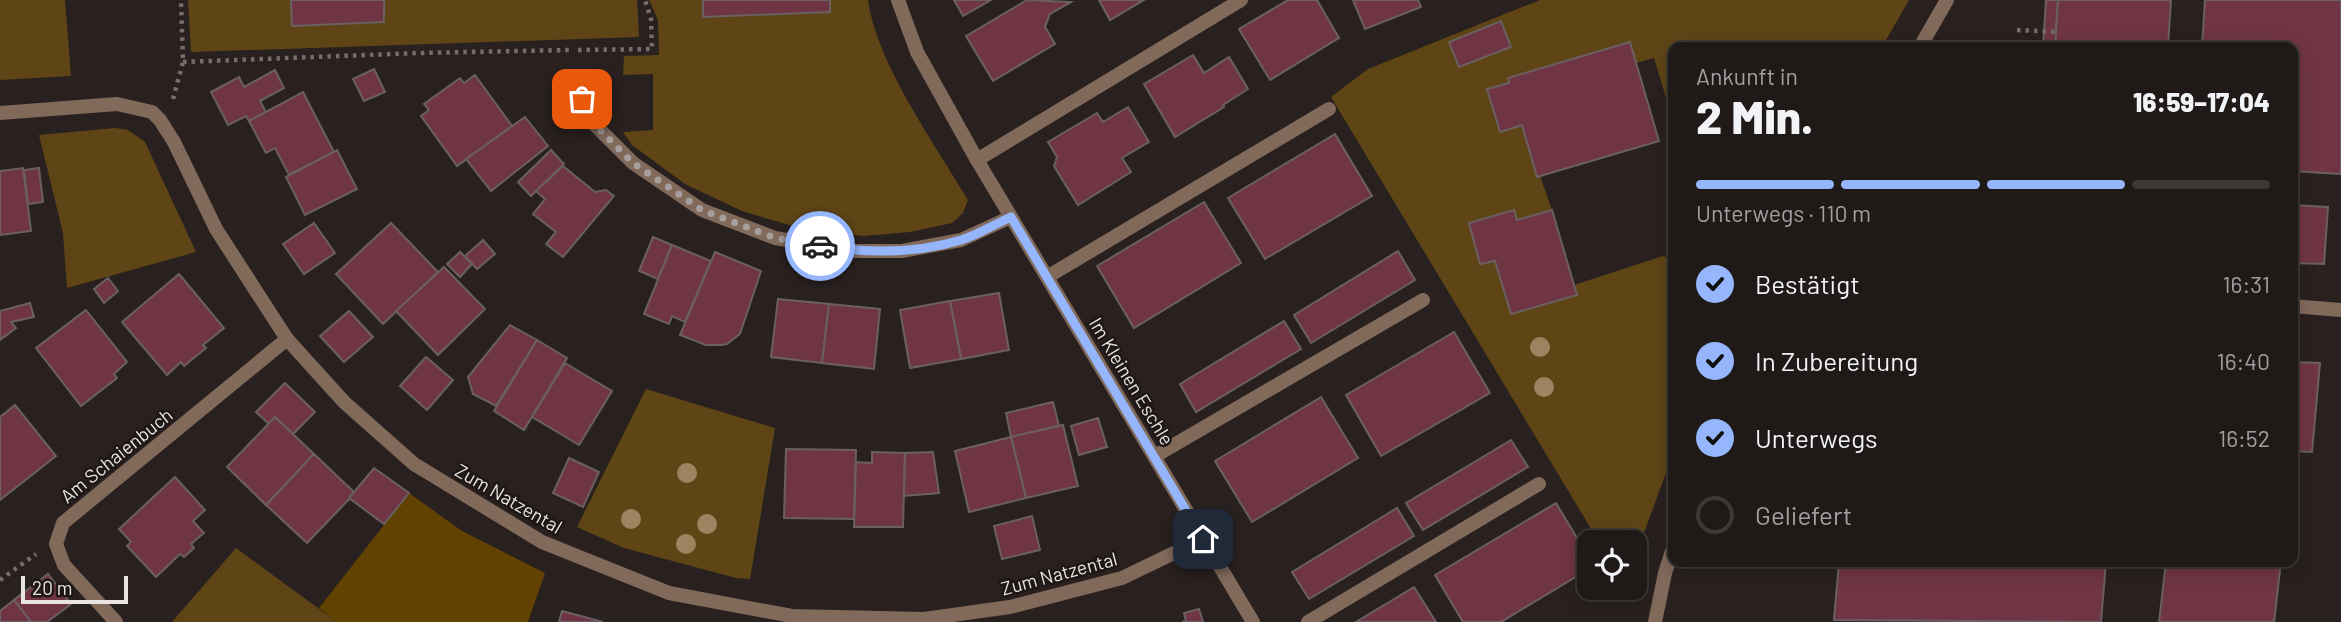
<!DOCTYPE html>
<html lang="de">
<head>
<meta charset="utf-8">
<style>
  body { margin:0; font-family:Barlow,sans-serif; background:#272220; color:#f1f3f6; height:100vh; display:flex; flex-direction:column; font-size:26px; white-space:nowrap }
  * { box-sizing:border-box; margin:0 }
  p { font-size:23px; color:#a1a0a1 }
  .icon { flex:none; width:38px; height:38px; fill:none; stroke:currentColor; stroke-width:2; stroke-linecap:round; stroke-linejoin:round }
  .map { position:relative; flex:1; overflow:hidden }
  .details { position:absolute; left:1668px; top:42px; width:630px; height:525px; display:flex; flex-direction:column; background:#1f1917; border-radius:14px; box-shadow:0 4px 18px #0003,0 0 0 2px #3c3836 }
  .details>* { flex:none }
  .controls { position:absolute; left:1577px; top:530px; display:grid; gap:14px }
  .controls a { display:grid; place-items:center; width:70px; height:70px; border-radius:14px; background:#1f1917; box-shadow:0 4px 18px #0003,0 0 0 2px #3c3836; font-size:35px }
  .scale { position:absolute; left:21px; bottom:18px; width:107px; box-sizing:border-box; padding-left:7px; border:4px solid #e9e3e2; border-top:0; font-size:19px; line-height:24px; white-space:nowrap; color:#e9e3e2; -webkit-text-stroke:5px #1f1716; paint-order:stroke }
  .pin { position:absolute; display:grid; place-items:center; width:60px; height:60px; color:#fff; margin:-30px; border-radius:14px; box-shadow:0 4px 10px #0006 }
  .courier { position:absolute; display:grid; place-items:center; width:70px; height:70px; margin:-35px; border:5px solid #95b6fd; border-radius:50%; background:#fff; color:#222; box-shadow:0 2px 9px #0007 }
  .summary em { font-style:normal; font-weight:800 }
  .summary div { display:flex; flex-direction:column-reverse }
  .summary { display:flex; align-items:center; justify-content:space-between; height:119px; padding:0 28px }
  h1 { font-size:46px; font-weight:800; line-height:52px }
  .bar { display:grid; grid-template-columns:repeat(4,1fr); gap:10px 7px; align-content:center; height:84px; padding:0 28px }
  .bar i { height:9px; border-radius:5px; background:#3c3836 }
  .bar .active { background:#95b6fd }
  .bar p { grid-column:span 4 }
  ol { padding:0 28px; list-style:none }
  li { display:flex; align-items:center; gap:21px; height:77px }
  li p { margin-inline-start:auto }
  li .icon { padding:7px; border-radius:50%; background:#95b6fd; color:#111; stroke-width:4 }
  li:last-child { color:#a1a0a1 }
  li i { width:38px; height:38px; border:4px solid #3c3836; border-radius:50% }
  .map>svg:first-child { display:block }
  .green { fill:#5f4516; fill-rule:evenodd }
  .forest { fill:#614200 }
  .building { fill:#703545; stroke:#6a6062; stroke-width:2 }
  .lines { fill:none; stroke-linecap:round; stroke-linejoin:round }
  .path { stroke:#756e6d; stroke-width:4.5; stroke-dasharray:3.5 5; stroke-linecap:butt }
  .service { stroke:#826a5b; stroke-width:14 }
  .minor { stroke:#826a5b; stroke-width:14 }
  .tree { fill:#9d8460 }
  .done { stroke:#a69f9e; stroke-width:7; stroke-dasharray:0 12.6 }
  .route { stroke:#95b6fd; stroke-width:9 }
  .labels { text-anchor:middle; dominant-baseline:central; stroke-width:5; stroke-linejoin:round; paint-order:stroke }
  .street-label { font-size:19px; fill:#e9e3e2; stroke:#1f1716 }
</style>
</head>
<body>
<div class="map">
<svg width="2341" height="622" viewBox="0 0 2341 622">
  <rect width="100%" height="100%" fill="#29211f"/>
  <g class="green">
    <polygon points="0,0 65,0 71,76 0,80"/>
    <polygon points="188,0 291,0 292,26 384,22 384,0 637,0 639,37 191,52"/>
    <path d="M649,0H703L704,17L830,12V0H868C877,64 935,144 968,200L963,213L952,223L910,232L863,236L803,229L742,211L685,184L632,145L623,132L653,130V74L623,75L624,56L659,55L658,20Z"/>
    <path d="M1540,0H1909L1882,47H1673V121L1654,58L1636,63L1508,78L1509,83L1488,89L1522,125L1552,210L1517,220L1513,210L1469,223L1480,264L1495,261L1511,314L1576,295L1574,285L1663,256L1673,260V454L1638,549L1635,570L1634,542H1599L1331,97L1368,69ZM1501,22L1511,46L1459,67L1449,42Z"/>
    <polygon points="115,128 128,130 145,142 196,252 67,288 63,233 39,135"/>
    <polygon points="646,389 775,428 750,579 736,578 624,548 577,527"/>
    <polygon points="236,548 337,622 172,622"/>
  </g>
  <polygon class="forest" points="409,493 462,531 545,573 528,622 337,622 319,608"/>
  <g class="building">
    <polygon points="291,0 384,0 384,22 292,26"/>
    <polygon points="703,0 830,0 830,12 703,17"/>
    <polygon points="954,0 991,0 963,16"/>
    <polygon points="1027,0 1071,2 1050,14 1045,27 1055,44 993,81 966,36"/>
    <polygon points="1099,0 1144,0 1110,20"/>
    <polygon points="1288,0 1317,0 1339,38 1270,80 1239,29"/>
    <polygon points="1353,0 1418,0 1421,7 1365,29"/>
    <polygon points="2046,0 2058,0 2055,47 2043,47"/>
    <polygon points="2058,0 2171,0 2168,47 2055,47"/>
    <polygon points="2205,0 2341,0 2341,174 2292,171 2292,47 2202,47"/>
    <polygon points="1501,21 1511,47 1459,67 1449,42"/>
    <polygon points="1630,42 1659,141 1537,177 1522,125 1500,132 1487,89 1509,83 1508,78"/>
    <polygon points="1193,55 1204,73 1229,57 1248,89 1223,105 1224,107 1175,137 1144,84"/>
    <polygon points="374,69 385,92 364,101 353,79"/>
    <polygon points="275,70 284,88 260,101 266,112 249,121 246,116 228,125 211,92 239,77 244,87"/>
    <polygon points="475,75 512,126 457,166 421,116 429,110 424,104 460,78 464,83"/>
    <polygon points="303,92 334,152 289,175 275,148 266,153 249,121"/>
    <polygon points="1128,107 1149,142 1122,158 1131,172 1078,205 1054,166 1057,157 1048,142 1097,113 1103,122"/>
    <polygon points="525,117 548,146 491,191 466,159"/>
    <polygon points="1335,134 1372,196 1265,259 1228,198"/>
    <polygon points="337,150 357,189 305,215 286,177"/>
    <polygon points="551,150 564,164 531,196 518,182"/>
    <polygon points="563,166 595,192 606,190 614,196 563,257 546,244 556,232 533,214 545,199 536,191"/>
    <polygon points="23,168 31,231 0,235 0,171"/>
    <polygon points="39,168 43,202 28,204 24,170"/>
    <polygon points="1204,202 1241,263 1134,328 1097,266"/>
    <polygon points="2292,205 2328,207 2324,264 2292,263"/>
    <polygon points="1514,210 1517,220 1552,210 1577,295 1511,314 1495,261 1480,264 1469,223"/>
    <polygon points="314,223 335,253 304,274 283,244"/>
    <polygon points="391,223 438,272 383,324 336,274"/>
    <polygon points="653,237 672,245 658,279 639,271"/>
    <polygon points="483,240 495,254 477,269 465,256"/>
    <polygon points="672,245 711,261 685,322 672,316 669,324 644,314"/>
    <polygon points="1398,251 1415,280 1311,343 1294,315"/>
    <polygon points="460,252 472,264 460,277 447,264"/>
    <polygon points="715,252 761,271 740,334 727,344 721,345 706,345 680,335"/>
    <polygon points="444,267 485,309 438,355 396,311"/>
    <polygon points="179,274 224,328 203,345 206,348 184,366 181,362 167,375 122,322"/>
    <polygon points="108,278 118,291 104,303 94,289"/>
    <polygon points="999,293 1009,350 961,359 950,301"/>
    <polygon points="778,299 829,304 822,363 771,357"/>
    <polygon points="950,301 961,359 910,368 900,310"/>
    <polygon points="30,303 34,317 11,322 16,328 0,340 0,311"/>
    <polygon points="829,304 880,309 874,369 822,363"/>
    <polygon points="86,310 127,362 114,374 117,378 81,406 36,348"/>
    <polygon points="349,311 373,337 344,362 320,336"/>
    <polygon points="1284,321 1301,349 1196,412 1180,384"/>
    <polygon points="510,325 537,340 496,406 473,394 468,377"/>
    <polygon points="1454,332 1490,393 1381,456 1346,395"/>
    <polygon points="537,340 567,358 524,430 494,411"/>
    <polygon points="426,357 453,380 427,410 400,386"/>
    <polygon points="2292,362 2320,363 2312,452 2292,451"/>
    <polygon points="565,363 612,391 579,445 532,417"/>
    <polygon points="285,383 315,412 293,434 275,417 269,424 256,412"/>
    <polygon points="1321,397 1358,458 1252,522 1215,461"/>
    <polygon points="1053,402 1059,426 1011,437 1006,413"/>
    <polygon points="15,405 56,456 0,500 0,417"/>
    <polygon points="275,417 314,454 266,505 227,467"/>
    <polygon points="1098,418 1107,447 1079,455 1071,426"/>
    <polygon points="1063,425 1078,486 1026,498 1011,437"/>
    <polygon points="1011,437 1026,498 969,512 955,451"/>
    <polygon points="1511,440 1528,467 1423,530 1406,503"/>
    <polygon points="786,449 856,450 854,519 784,518"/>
    <polygon points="872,452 905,453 903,527 854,527 856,462 872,463"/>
    <polygon points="933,452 939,493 904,496 905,453"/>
    <polygon points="314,454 355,493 307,543 266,505"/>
    <polygon points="569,458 599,472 583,507 553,493"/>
    <polygon points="374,468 409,493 384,524 349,498"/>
    <polygon points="175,477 205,510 193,521 204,533 191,544 194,548 184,557 180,554 156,577 127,546 131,542 119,529"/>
    <polygon points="1556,503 1589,558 1589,569 1501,622 1463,622 1435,575"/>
    <polygon points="1397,508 1414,536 1309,599 1292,572"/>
    <polygon points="1032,516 1040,550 1002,559 994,526"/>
    <polygon points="1839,562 2106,562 2101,622 1834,620"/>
    <polygon points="2166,562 2281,562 2274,622 2159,622"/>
    <polygon points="48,574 71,604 47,622 31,622 14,600"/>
    <polygon points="1414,587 1436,622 1356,622"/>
    <polygon points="14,600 31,622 0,622 0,611"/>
    <polygon points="1199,609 1203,622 1182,622 1186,621 1184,613"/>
    <polygon points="562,611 603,622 559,622"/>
  </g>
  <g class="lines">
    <g class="path">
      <polyline points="2017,30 2056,32"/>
      <polyline points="578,50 652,49 651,19 645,0"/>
      <polyline points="183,62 419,53 569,50"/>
      <polyline points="173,99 183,62 181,0"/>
      <polyline points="0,580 36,554"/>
    </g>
    <g class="service">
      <polyline points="1047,277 1329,109"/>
      <polyline points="1155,456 1423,300"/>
      <polyline points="1308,622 1539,484"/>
    </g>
    <g class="minor">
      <polyline points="898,0 917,52 977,160 1253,622"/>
      <polyline points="1920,47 1947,0"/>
      <polyline points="573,77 591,121 633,163 702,210 775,238 850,251 902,251 961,240 1011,217"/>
      <polyline points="0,113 117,104 152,112 160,120 174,142 216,229 287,339 344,402 414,464 542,542 669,593 792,616 924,619 1010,607 1122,578 1203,539"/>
      <polyline points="977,160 1241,0"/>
      <polyline points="2292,306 2341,310"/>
      <polyline points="116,622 64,565 56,544 63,523 287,339"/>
      <polyline points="1655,622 1665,573 1673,548"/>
    </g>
  </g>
  <g class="tree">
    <circle cx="1540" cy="347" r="10"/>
    <circle cx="1544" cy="387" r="10"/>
    <circle cx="687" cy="473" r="10"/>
    <circle cx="631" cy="519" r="10"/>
    <circle cx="707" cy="524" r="10"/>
    <circle cx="686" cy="544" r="10"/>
  </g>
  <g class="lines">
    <polyline class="done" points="582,99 591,121 633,163 702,210 775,238 820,246"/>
    <path class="route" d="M820,246C866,253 916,254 961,240C978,235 995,224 1011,217L1203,539"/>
  </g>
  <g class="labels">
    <g class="street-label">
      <text transform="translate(1132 381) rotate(59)">Im Kleinen Eschle</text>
      <text transform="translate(116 455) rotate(-39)">Am Schaienbuch</text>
      <text transform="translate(509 498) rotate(30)">Zum Natzental</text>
      <text transform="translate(1059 573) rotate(-15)">Zum Natzental</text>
    </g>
  </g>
</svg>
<div class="controls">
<a><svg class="icon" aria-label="locate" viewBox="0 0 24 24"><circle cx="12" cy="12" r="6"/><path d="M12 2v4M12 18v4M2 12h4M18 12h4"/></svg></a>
</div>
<div class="scale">20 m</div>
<div class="pin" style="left:582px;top:99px;background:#ea580c"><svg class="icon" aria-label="bag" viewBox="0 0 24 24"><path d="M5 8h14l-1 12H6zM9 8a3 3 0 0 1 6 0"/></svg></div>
<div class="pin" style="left:1203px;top:539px;background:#1f2937"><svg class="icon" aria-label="home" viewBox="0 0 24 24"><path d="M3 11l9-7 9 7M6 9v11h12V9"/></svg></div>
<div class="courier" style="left:820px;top:246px"><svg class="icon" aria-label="car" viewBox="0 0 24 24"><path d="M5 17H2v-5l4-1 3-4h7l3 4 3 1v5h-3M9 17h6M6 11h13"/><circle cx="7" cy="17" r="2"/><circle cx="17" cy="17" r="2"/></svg></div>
<section class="details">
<div class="summary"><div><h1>2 Min.</h1><p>Ankunft in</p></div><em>16:59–17:04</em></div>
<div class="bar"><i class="active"></i><i class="active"></i><i class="active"></i><i></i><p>Unterwegs · 110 m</p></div>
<ol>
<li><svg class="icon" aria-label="check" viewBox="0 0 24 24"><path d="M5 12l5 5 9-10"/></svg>Bestätigt<p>16:31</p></li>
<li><svg class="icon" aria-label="check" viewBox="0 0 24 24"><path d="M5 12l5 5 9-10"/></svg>In Zubereitung<p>16:40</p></li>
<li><svg class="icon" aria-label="check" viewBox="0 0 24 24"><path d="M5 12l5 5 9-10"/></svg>Unterwegs<p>16:52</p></li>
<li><i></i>Geliefert</li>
</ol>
</section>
</div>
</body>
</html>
